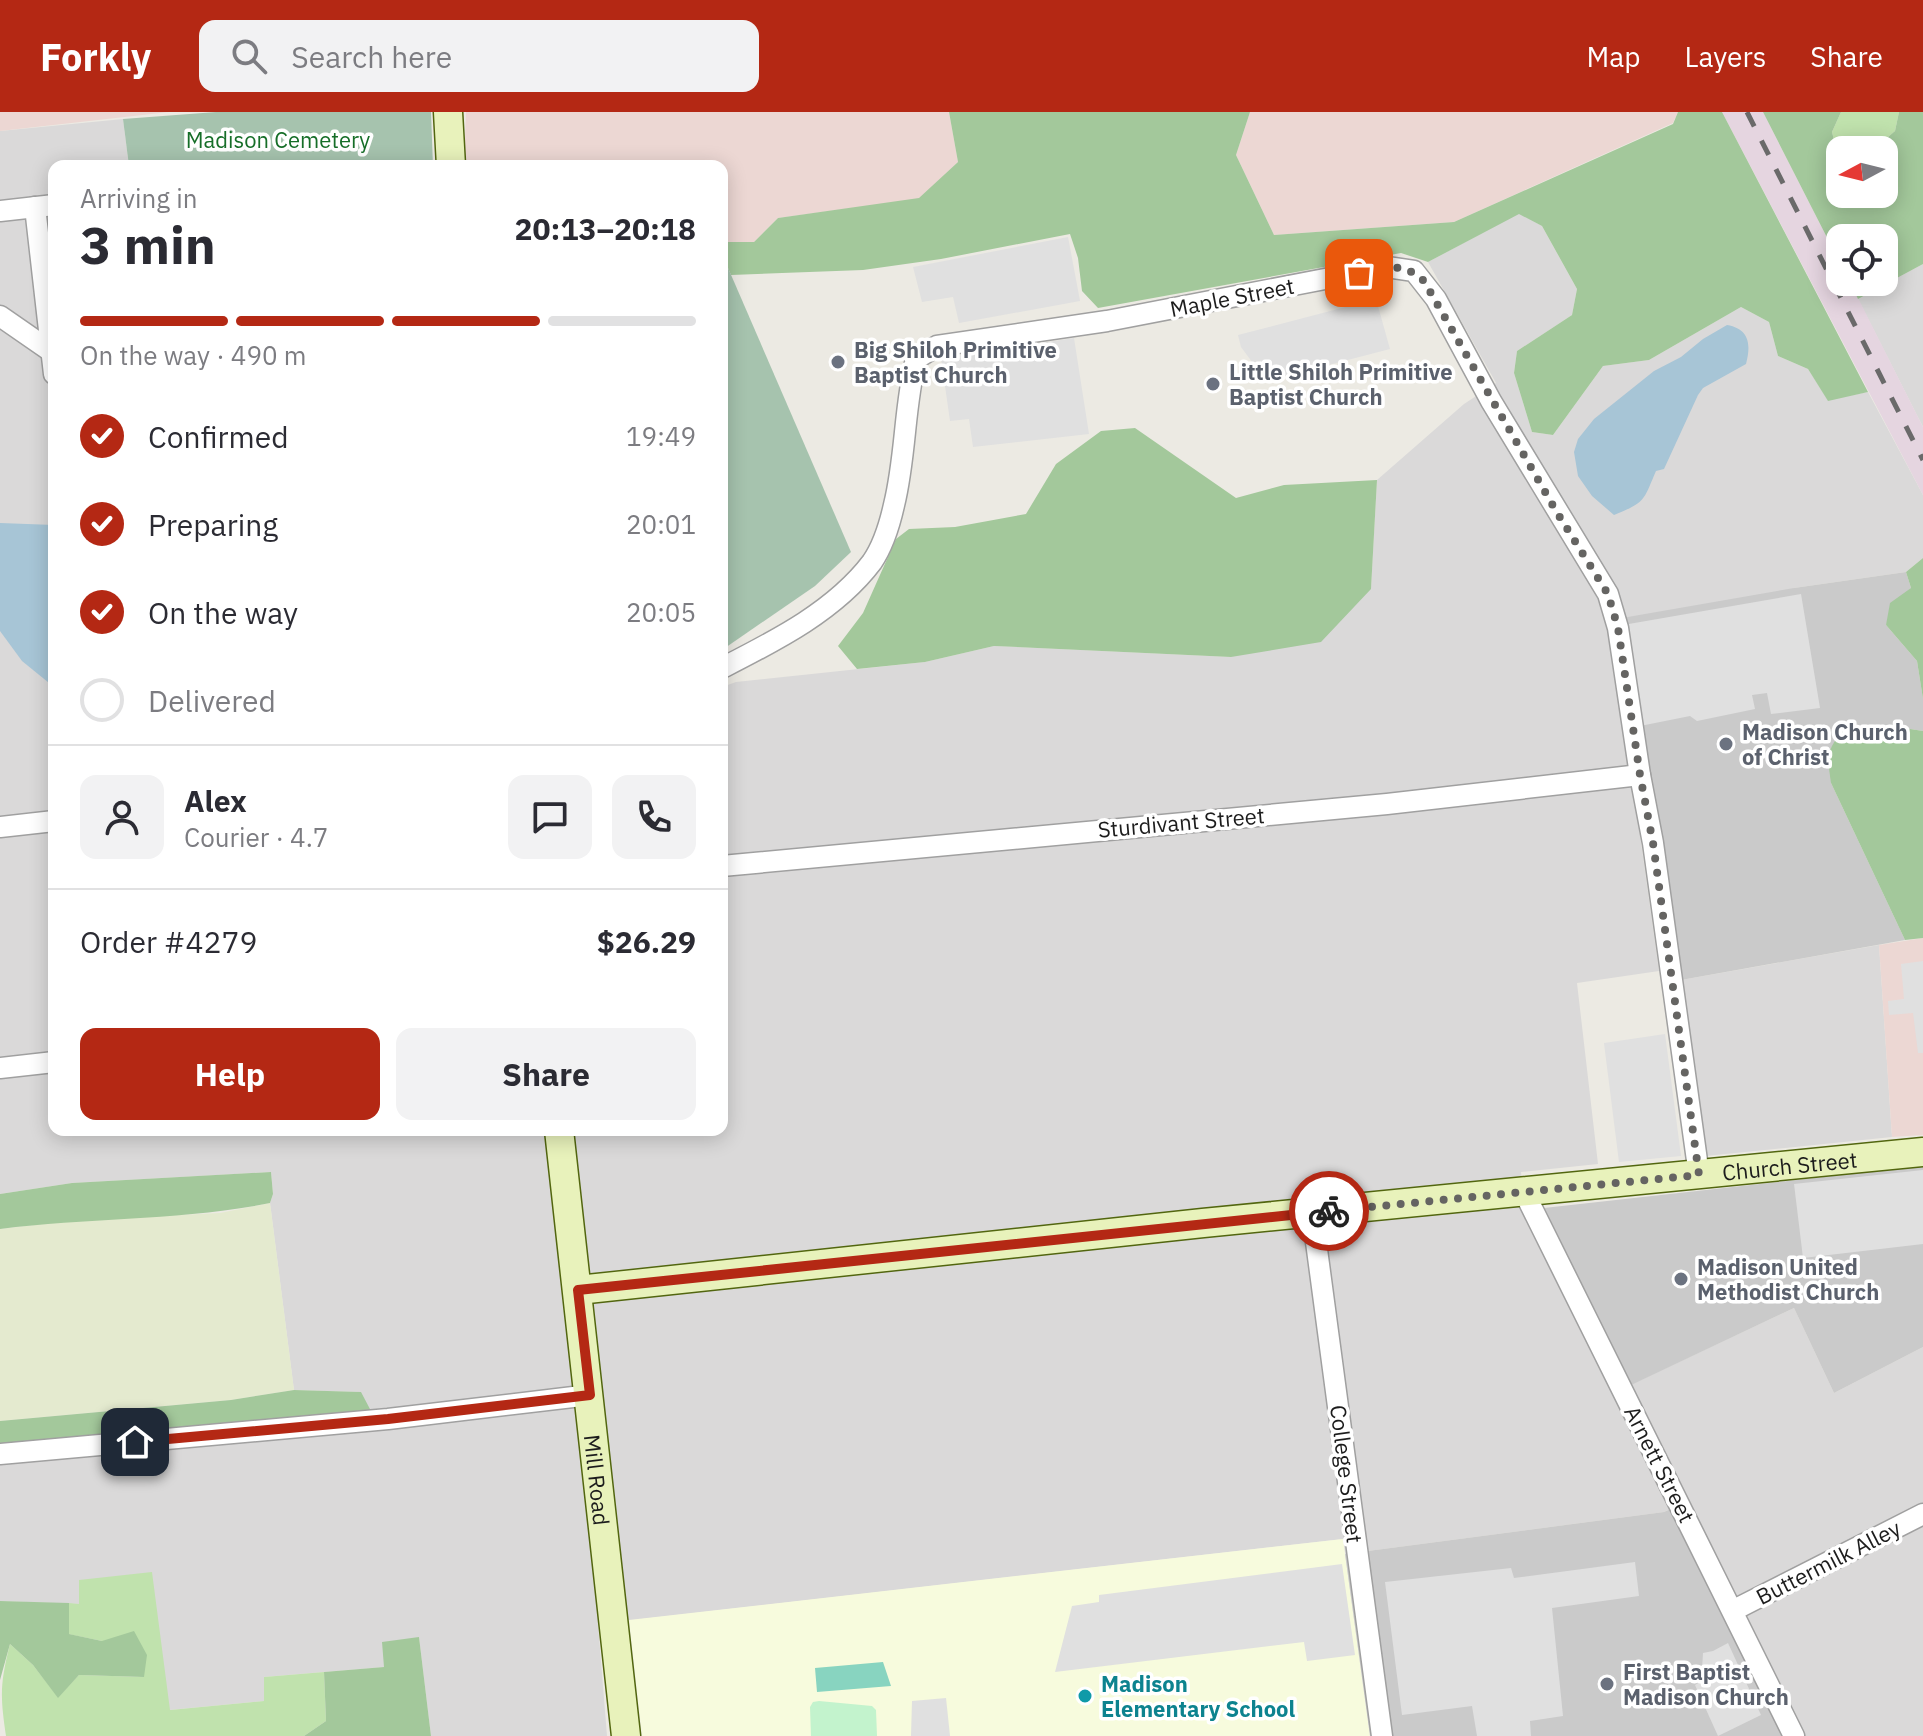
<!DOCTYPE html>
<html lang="en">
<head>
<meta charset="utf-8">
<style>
  body { margin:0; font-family:"IBM Plex Sans",sans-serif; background:#f2f2f3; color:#2b2b33; height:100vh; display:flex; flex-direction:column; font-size:30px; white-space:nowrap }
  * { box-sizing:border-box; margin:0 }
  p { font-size:26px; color:#7c7c81 }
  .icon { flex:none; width:44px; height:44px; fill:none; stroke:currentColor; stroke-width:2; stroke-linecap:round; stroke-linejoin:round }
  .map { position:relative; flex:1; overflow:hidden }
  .panel { position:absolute; left:48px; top:48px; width:680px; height:976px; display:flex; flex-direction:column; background:#fff; border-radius:16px; box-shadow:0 4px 20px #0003 }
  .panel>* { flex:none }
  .needle { width:52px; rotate:263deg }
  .buttons { position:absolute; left:1826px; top:24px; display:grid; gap:16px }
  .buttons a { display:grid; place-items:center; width:72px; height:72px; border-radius:16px; background:#fff; box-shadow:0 4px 20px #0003; font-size:40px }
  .pin { position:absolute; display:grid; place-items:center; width:68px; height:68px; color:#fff; margin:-34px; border-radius:16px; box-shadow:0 4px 12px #0006 }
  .courier { position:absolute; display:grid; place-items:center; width:80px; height:80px; margin:-40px; border:6px solid #b42814; border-radius:50%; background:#fff; color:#222; box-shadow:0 2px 10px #0007 }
  .head em { font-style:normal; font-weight:700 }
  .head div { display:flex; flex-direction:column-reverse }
  .head { display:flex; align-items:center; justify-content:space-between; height:136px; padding:0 32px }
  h1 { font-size:52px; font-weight:700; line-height:60px }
  .bar { display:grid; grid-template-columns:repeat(4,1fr); gap:12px 8px; align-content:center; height:96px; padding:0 32px }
  .bar i { height:10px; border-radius:6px; background:#e1e1e2 }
  .bar .active { background:#b42814 }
  .bar p { grid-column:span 4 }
  .line { display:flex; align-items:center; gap:20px; padding:0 32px; border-top:2px solid #e1e1e2 }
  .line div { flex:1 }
  .round { display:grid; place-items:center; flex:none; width:84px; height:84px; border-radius:16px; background:#f2f2f3 }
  ol { padding:0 32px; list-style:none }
  li { display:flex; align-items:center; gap:24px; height:88px }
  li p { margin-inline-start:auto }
  li .icon { padding:8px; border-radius:50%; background:#b42814; color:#fff; stroke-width:4 }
  li:last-child { color:#7c7c81 }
  li i { width:44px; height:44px; border:4px solid #e1e1e2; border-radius:50% }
  .button { display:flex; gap:16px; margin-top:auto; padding:16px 32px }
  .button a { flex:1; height:92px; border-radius:16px; background:#b42814; color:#fff; font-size:32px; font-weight:700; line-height:92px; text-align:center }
  .button a+a { background:#f2f2f3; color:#2b2b33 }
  header { display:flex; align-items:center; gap:48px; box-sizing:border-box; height:112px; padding:0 40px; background:#b42814; color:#fff }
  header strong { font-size:38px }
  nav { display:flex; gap:44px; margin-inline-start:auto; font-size:28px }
  .search { width:560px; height:72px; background:#f2f2f3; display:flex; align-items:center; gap:20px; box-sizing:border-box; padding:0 28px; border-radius:16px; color:#7c7c81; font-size:30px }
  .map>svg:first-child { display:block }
  .residential { fill:#dad9d9 }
  .commercial { fill:#ecd7d3 }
  .industrial { fill:#e5d5e0 }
  .education { fill:#f7fbdd }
  .religious { fill:#cacaca }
  .farmland { fill:#e4eacf }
  .grass { fill:#c0e2ad }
  .forest { fill:#a3c89b }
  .cemetery { fill:#a6c3ae }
  .park { fill:#c3f3cd }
  .pitch { fill:#88d4c0 }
  .parking { fill:#e0e0e0 }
  .water { fill:#a7c5d6 }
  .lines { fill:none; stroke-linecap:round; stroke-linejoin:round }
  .street-casing { stroke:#a0a0a0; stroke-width:23 }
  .secondary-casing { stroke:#52660f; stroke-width:31 }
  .street { stroke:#fff; stroke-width:20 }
  .secondary { stroke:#e8f2bb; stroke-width:28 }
  .rail { stroke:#6a6a6a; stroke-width:5; stroke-dasharray:16 16; stroke-linecap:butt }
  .done { stroke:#656462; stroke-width:8; stroke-dasharray:0 14.4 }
  .route { stroke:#b42814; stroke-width:10 }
  .worship-dot { fill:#6b7280; stroke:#fff; stroke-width:3 }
  .culture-dot { fill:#0f9aa8; stroke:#fff; stroke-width:3 }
  .labels { text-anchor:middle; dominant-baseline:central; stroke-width:7; stroke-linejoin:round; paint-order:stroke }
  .park-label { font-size:22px; fill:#166e28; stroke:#fff }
  .street-label { font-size:22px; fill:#1c1c1c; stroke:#fff }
  .worship-label { font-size:22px; font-weight:bold; fill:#5b616d; stroke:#fff; text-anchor:start }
  .culture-label { font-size:22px; font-weight:bold; fill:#0d838f; stroke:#fff; text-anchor:start }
</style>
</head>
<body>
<header>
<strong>Forkly</strong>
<div class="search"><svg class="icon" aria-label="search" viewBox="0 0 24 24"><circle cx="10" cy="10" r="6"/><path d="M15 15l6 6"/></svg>Search here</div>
<nav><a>Map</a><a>Layers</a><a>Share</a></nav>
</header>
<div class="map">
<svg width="1923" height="1624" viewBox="0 0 1923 1624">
  <rect width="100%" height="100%" fill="#eceae3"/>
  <g class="residential">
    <polygon points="123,7 129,54 54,54 54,1018 722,1018 722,575 736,570 925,550 994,534 1231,545 1371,476 1377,368 1464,292 1496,271 1428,150 1519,101 1542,114 1577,177 1572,203 1517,239 1514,261 1532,320 1553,323 1603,254 1649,248 1741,195 1769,210 1778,244 1808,257 1828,288 1868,280 1923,383 1923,446 1906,460 1794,476 1634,680 1659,859 1577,871 1598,1052 1521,1060 1525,1098 1613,1281 1794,1196 1834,1281 1923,1235 1923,1624 1806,1624 1687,1389 1664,1400 1345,1442 1343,1427 598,1512 607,1624 431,1624 419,1525 384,1555 264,1565 265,1589 169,1598 79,1492 0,1489 0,1337 360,1280 294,1278 270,1091 273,1082 271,1060 72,1071 0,1082 0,19"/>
    <polygon points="1923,152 1923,315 1858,187"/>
    <polygon points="1879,833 1892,1025 1706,1044 1681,868"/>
  </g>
  <g class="commercial">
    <polygon points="0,0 169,0 0,19"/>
    <polygon points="466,0 949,0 958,50 919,87 778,106 754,130 722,130 722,54 464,54"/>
    <polygon points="1250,0 1678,0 1673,11 1454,110 1274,123 1236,43"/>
    <polygon points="1923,826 1923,1023 1892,1025 1879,833"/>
  </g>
  <polygon class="industrial" points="1722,0 1763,0 1840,151 1840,170 1850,170 1923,315 1923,383"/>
  <polygon class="education" points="1343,1427 1370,1624 642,1624 629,1508"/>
  <g class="religious">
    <polygon points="1906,460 1911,476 1886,513 1917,549 1923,587 1923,619 1904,616 1845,617 1831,671 1905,828 1681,868 1622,506 1794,476"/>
    <polygon points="1923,1054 1923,1235 1834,1281 1794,1196 1629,1274 1544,1096"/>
    <polygon points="1688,1389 1806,1624 1370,1624 1345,1442 1664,1400"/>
  </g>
  <polygon class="farmland" points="270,1091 294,1278 231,1288 0,1309 0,1117 76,1108 220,1101"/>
  <g class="grass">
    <polygon points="1841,0 1899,0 1895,19 1873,38 1840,38 1840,53 1832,20"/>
    <path d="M152,1460L170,1598L264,1589V1565L324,1560L326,1609L304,1624H6C0,1583 0,1572 10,1532L33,1553L58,1585L79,1563L144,1565L102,1529L68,1522L69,1491L79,1492V1468Z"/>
  </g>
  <g class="forest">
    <polygon points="949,0 1250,0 1236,43 1274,123 1454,110 1673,12 1678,0 1722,0 1868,280 1828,289 1808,257 1778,244 1769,210 1741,195 1649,248 1603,254 1553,323 1532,320 1514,261 1517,239 1572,203 1577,177 1542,114 1519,102 1428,150 1401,141 1098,196 1082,179 1078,146 1070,122 941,147 863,158 731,163 722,142 722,130 754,130 778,106 919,86 958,50"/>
    <polygon points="1763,0 1841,0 1832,20 1840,53 1840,82 1884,82 1884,38 1873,38 1895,19 1899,0 1923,0 1923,152 1858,187 1850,170 1884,170 1884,126 1840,126 1840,151"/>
    <polygon points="1135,316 1236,386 1284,373 1377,368 1371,477 1321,530 1231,545 994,534 925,550 857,557 838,534 863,501 896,427 909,417 955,415 1026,402 1056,352 1101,319"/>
    <polygon points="1923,446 1923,587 1917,549 1886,513 1890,491 1911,476 1906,460"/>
    <path d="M1904,616L1923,619V826L1905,828L1831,671C1827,644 1826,637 1845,617Z"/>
    <path d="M271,1060L273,1082L270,1091C181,1109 90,1105 0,1117V1082L72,1071Z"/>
    <polygon points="294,1278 361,1280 371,1299 0,1337 0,1309 231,1288"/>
    <polygon points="0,1489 69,1491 69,1522 102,1529 134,1519 147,1543 144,1565 79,1563 58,1586 33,1553 10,1532 0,1568"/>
    <polygon points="419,1525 431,1624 304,1624 326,1609 324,1560 384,1555 382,1530"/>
  </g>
  <g class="cemetery">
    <polygon points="216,0 431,0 433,54 129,54 123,7"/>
    <polygon points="722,142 851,440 815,474 722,538"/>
  </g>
  <polygon class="park" points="819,1589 872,1594 876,1598 877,1624 811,1624 810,1595 813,1590"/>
  <polygon class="pitch" points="883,1550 891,1574 817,1580 815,1556"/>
  <g class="parking">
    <polygon points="1068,125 1080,189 959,211 953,185 922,190 913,155"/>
    <polygon points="1376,187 1390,237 1259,271 1255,254 1241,235 1238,223"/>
    <polygon points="1074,226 1089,322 973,335 969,307 950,309 941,246"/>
    <polygon points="1801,482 1820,596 1771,602 1767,581 1752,583 1755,597 1697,609 1690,604 1640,614 1623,513"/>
    <polygon points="1923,849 1923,941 1918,941 1913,901 1889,903 1888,889 1904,887 1901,852"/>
    <polygon points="1665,922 1681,1044 1619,1050 1604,931"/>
    <polygon points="1923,1058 1923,1132 1803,1146 1794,1072"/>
    <polygon points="1635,1450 1639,1484 1552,1496 1563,1604 1530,1609 1531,1624 1477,1624 1472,1594 1402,1603 1385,1470 1511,1456 1514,1466"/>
    <polygon points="1342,1452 1355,1543 1307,1549 1304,1530 1055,1560 1072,1494 1099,1490 1099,1483"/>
    <polygon points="1728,1531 1761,1603 1718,1624 1695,1573 1706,1566 1702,1558 1703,1541 1713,1539"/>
    <polygon points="946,1586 950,1624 911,1624 912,1589"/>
  </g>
  <g class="water">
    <path d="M1727,213C1750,217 1751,233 1746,252L1703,276L1698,283L1664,357L1656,359C1643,389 1646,390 1614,403L1592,384L1578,364L1574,340L1578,327L1594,307L1654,259L1681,245L1703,227Z"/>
    <polygon points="0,411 54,413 54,575 22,549 0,519"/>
  </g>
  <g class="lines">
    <g class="street-casing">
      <g id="street">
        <polyline points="35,95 54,262"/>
        <polyline points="0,99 54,93"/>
        <polyline points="0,204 52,240"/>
        <path d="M722,556C775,529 835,499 872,450C883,434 890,411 894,393C906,345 904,295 916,247L937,234L1107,209L1387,155L1414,159L1436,187L1491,289L1608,482L1618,516L1640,663L1653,731L1699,1063"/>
        <polyline points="0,715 54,709"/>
        <polyline points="722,754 1387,692 1640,663"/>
        <polyline points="0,956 54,950"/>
        <polyline points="1524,1080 1794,1624"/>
        <polyline points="1312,1100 1382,1624"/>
        <polyline points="0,1342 388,1307 590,1283"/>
        <polyline points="1734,1498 1923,1402"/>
      </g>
    </g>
    <g class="secondary-casing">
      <g id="secondary">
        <polyline points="448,0 451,54"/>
        <path id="s1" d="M559,1018L626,1624"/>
        <path id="s2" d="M578,1178L1203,1111L1923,1040"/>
      </g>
    </g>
    <use href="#street" class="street"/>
    <use href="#secondary" class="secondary"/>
    <polyline class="rail" points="1747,0 1923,348"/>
  </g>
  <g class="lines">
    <path class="done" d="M1329,1099L1699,1063L1653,731L1640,663L1618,516L1608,482L1556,399L1424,169C1403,149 1384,156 1359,161"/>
    <polyline class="route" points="135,1330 388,1307 590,1283 578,1178 1329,1099"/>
  </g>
  <g class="worship-dot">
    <circle cx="838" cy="250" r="8"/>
    <circle cx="1213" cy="272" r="8"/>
    <circle cx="1726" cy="632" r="8"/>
    <circle cx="1681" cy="1167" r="8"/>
    <circle cx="1607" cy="1572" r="8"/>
  </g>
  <circle class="culture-dot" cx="1085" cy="1584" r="8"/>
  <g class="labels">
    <g class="park-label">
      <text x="278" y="27">Madison Cemetery</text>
    </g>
    <g class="street-label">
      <text transform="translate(1232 185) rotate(-11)">Maple Street</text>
      <text transform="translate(1181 710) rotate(-5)">Sturdivant Street</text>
      <text stroke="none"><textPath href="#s2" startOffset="1218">Church Street</textPath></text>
      <text transform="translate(1660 1352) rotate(63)">Arnett Street</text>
      <text transform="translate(1347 1362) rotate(83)">College Street</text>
      <text stroke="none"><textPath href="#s1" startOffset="352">Mill Road</textPath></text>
      <text transform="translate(1828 1450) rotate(-27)">Buttermilk Alley</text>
    </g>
    <g class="worship-label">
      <text x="854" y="237">Big Shiloh Primitive<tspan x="854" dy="25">Baptist Church</tspan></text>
      <text x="1229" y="259">Little Shiloh Primitive<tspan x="1229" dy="25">Baptist Church</tspan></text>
      <text x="1742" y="619">Madison Church<tspan x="1742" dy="25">of Christ</tspan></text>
      <text x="1697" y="1154">Madison United<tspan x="1697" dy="25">Methodist Church</tspan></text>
      <text x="1623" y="1559">First Baptist<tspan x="1623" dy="25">Madison Church</tspan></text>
    </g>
    <g class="culture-label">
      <text x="1101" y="1571">Madison<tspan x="1101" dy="25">Elementary School</tspan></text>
    </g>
  </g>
</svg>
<div class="buttons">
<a><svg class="needle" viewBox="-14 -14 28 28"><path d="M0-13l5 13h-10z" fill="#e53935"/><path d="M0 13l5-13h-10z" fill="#7c7c81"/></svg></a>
<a><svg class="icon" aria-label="locate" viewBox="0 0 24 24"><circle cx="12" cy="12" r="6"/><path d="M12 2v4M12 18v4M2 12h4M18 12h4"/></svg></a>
</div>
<div class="pin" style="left:1359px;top:161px;background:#ea580c"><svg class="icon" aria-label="bag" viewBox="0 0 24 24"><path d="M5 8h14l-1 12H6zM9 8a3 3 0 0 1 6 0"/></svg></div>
<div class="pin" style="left:135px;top:1330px;background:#1f2937"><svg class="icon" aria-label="home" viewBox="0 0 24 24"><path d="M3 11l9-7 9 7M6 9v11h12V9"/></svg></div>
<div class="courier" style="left:1329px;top:1099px"><svg class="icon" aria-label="bike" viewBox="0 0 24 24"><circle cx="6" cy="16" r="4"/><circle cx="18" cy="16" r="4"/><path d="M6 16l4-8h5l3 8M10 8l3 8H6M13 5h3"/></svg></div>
<section class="panel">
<div class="head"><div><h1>3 min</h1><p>Arriving in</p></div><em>20:13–20:18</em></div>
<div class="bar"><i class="active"></i><i class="active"></i><i class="active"></i><i></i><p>On the way · 490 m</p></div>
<ol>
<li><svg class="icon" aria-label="check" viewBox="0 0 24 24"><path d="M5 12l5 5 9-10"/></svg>Confirmed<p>19:49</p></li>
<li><svg class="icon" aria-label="check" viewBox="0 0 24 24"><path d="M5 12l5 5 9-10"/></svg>Preparing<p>20:01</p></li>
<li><svg class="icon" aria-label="check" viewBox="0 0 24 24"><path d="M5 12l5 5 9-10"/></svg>On the way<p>20:05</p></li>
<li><i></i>Delivered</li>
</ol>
<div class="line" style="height:144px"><a class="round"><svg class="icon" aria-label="person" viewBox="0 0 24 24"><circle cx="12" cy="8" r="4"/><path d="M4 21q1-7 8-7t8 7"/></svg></a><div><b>Alex</b><p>Courier · 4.7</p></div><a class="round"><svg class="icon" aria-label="chat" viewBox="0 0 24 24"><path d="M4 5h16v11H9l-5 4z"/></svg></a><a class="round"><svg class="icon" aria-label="phone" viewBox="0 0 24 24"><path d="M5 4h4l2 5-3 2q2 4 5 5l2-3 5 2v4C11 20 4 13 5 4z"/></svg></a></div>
<div class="line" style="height:104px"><div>Order #4279</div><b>$26.29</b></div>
<div class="button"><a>Help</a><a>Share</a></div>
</section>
</div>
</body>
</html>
